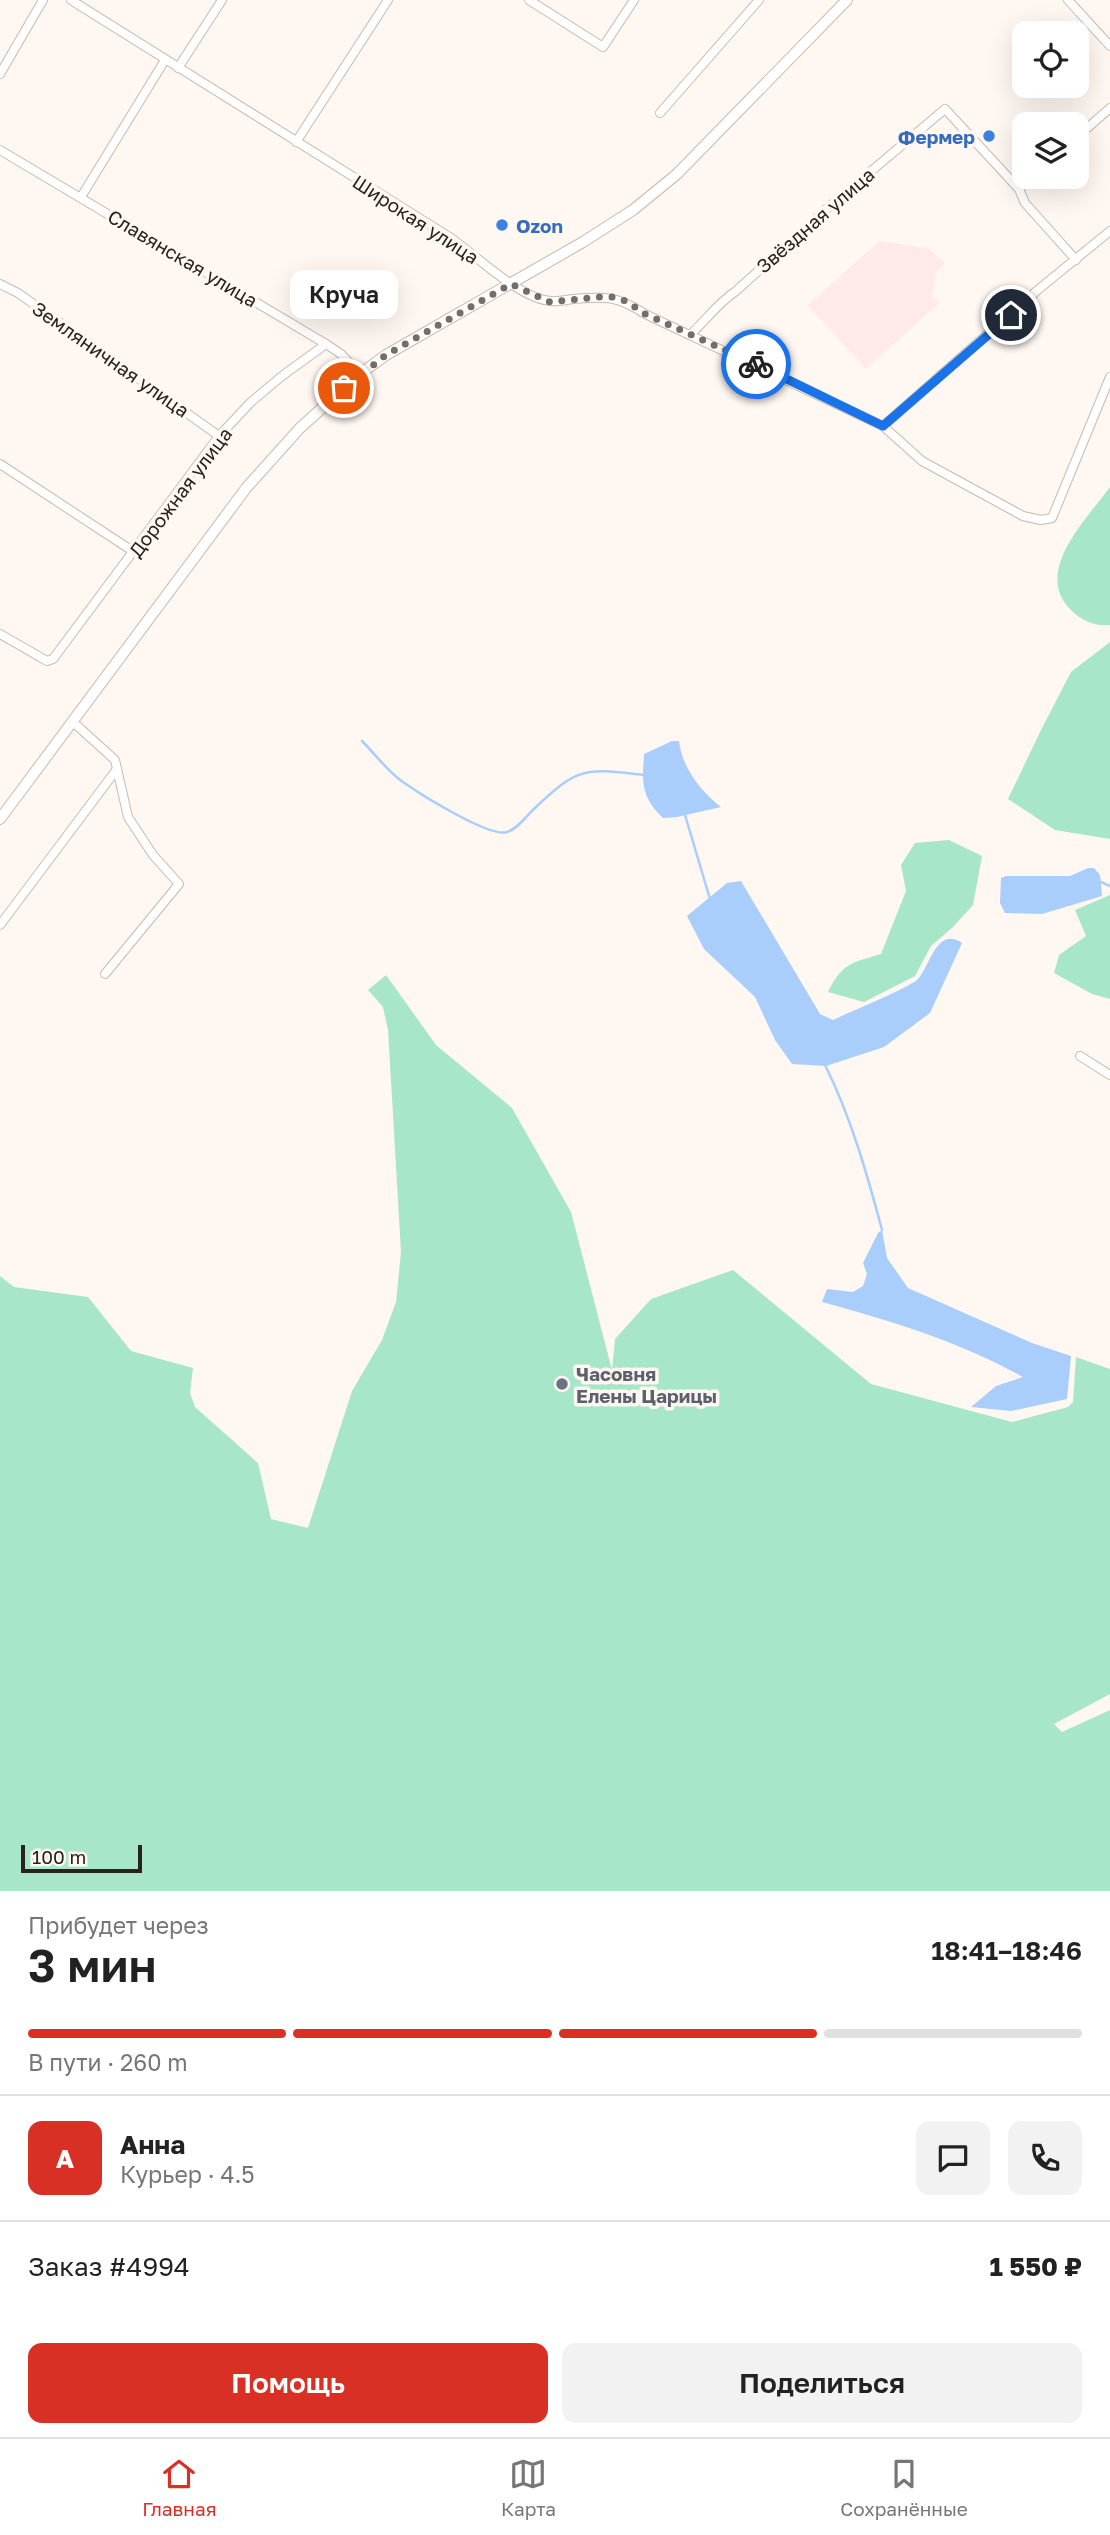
<!DOCTYPE html>
<html lang="ru">
<head>
<meta charset="utf-8">
<style>
  body { margin:0; font-family:"Golos Text",sans-serif; background:#f2f2f2; color:#222; height:100vh; display:flex; flex-direction:column; font-size:26px; white-space:nowrap }
  * { box-sizing:border-box; margin:0 }
  p { font-size:23px; color:#767676 }
  .icon { flex:none; width:38px; height:38px; fill:none; stroke:currentColor; stroke-width:2; stroke-linecap:round; stroke-linejoin:round }
  .map { position:relative; height:1891px; overflow:hidden }
  .panel { display:flex; flex-direction:column; background:#fff; flex:1 }
  .panel>* { flex:none }
  .controls { position:absolute; left:1012px; top:21px; display:grid; gap:14px }
  .controls a { display:grid; place-items:center; width:77px; height:77px; border-radius:14px; background:#fff; box-shadow:0 7px 28px #0002; font-size:35px }
  .scale { position:absolute; left:21px; bottom:18px; width:121px; box-sizing:border-box; padding-left:7px; border:4px solid #29231e; border-top:0; font-size:19px; line-height:24px; white-space:nowrap; color:#29231e; -webkit-text-stroke:5px #fef7f2; paint-order:stroke }
  .pin { position:absolute; display:grid; place-items:center; width:60px; height:60px; color:#fff; margin:-30px; border:4px solid #fff; border-radius:50%; box-shadow:0 2px 7px #0007 }
  .courier { position:absolute; display:grid; place-items:center; width:70px; height:70px; margin:-35px; border:5px solid #1a73e8; border-radius:50%; background:#fff; color:#222; box-shadow:0 2px 9px #0007 }
  .bubble { position:absolute; height:49px; border-radius:14px; background:#fff; box-shadow:0 7px 28px #0002; font-size:23px; font-weight:600; line-height:49px; text-align:center }
  .overview em { font-style:normal; font-weight:600 }
  .overview div { display:flex; flex-direction:column-reverse }
  .overview { display:flex; align-items:center; justify-content:space-between; height:119px; padding:0 28px }
  h1 { font-size:46px; font-weight:600; line-height:52px }
  .bar { display:grid; grid-template-columns:repeat(4,1fr); gap:10px 7px; align-content:center; height:84px; padding:0 28px }
  .bar i { height:9px; border-radius:5px; background:#e0e0e0 }
  .bar .on { background:#d93025 }
  .bar p { grid-column:span 4 }
  .line { display:flex; align-items:center; gap:18px; padding:0 28px; border-top:2px solid #e0e0e0 }
  .line div { flex:1 }
  .round { display:grid; place-items:center; flex:none; width:74px; height:74px; border-radius:14px; background:#f2f2f2 }
  .action { display:flex; gap:14px; margin-top:auto; padding:14px 28px }
  .action a { flex:1; height:80px; border-radius:14px; background:#d93025; color:#fff; font-size:28px; font-weight:600; line-height:80px; text-align:center }
  .action a+a { background:#f2f2f2; color:#222 }
  .menu { display:flex; justify-content:space-around; align-items:center; height:98px; border-top:2px solid #e0e0e0; background:#fff; font-size:19px; color:#767676 }
  .menu a { display:grid; justify-items:center; gap:4px }
  .menu .on { color:#d93025 }
  .map>svg:first-child { display:block }
  .education { fill:#ffe9e9 }
  .green { fill:#a8e6c9 }
  .water { fill:#a9cefb }
  .lines { fill:none; stroke-linecap:round; stroke-linejoin:round }
  .stream { stroke:#a9cefb; stroke-width:2.5 }
  .minor-casing { stroke:#cab9ac; stroke-width:10 }
  .major-casing { stroke:#cab9ac; stroke-width:12 }
  .minor { stroke:#fff; stroke-width:8 }
  .major { stroke:#fff; stroke-width:10 }
  .done { stroke:#746d68; stroke-width:7; stroke-dasharray:0 12.6 }
  .route { stroke:#1a73e8; stroke-width:9 }
  .shop-dot { fill:#3f7fe0; stroke:#fef7f2; stroke-width:2.5 }
  .worship-dot { fill:#6b7280; stroke:#fef7f2; stroke-width:2.5 }
  .labels { text-anchor:middle; dominant-baseline:central; stroke-width:7; stroke-linejoin:round; paint-order:stroke }
  .shop-label { font-size:19px; font-weight:bold; fill:#366cbe; stroke:#fef7f2; text-anchor:end }
  .street-label { font-size:19px; fill:#29231e; stroke:#fef7f2 }
  .worship-label { font-size:19px; font-weight:bold; fill:#5b616d; stroke:#fef7f2; text-anchor:start }
</style>
</head>
<body>
<div class="map">
<svg width="1110" height="1891" viewBox="0 0 1110 1891">
  <rect width="100%" height="100%" fill="#fef7f2"/>
  <polygon class="education" points="880,241 928,248 945,263 936,272 932,297 940,302 866,369 808,305"/>
  <g class="green">
    <path d="M1110,487V625C1095,627 1081,620 1071,610C1032,572 1087,519 1110,487Z"/>
    <polygon points="1110,642 1110,839 1055,830 1008,799 1041,730 1071,672"/>
    <path d="M949,840L982,856L973,905L952,928L931,946L915,976L864,1002L828,992C843,962 852,963 881,954L906,891L901,865L915,843Z"/>
    <polygon points="1110,895 1110,999 1092,994 1054,973 1059,955 1086,936 1075,910"/>
    <polygon points="386,975 436,1045 512,1108 571,1212 612,1370 615,1339 651,1299 733,1270 871,1384 1012,1422 1068,1407 1073,1402 1076,1357 1110,1369 1110,1694 1054,1724 1062,1732 1110,1710 1110,1891 0,1891 0,1276 14,1287 88,1297 131,1351 193,1368 190,1393 195,1407 258,1463 271,1519 308,1528 352,1391 382,1340 396,1302 401,1252 388,1030 383,1007 368,990"/>
  </g>
  <g class="water">
    <path d="M672,741H679C682,767 700,791 721,807L677,817L663,818C641,796 642,784 644,754Z"/>
    <polygon points="1088,868 1094,868 1100,875 1102,896 1042,914 1005,913 1000,903 1001,878 1006,876 1070,876"/>
    <path d="M741,881L820,1014L833,1020C847,1013 911,987 918,979C930,966 937,926 962,943L930,1013L884,1047L826,1066L792,1064L775,1040L755,997L704,949L687,916L727,883Z"/>
    <path d="M882,1230L887,1258L908,1288L1032,1343L1071,1356L1067,1399L1011,1411L971,1407L996,1386L1023,1377C960,1342 892,1321 822,1302L827,1289L853,1292L863,1286L867,1274L863,1263L878,1233Z"/>
  </g>
  <g class="lines">
    <g class="stream">
      <path d="M362,741C375,754 388,772 403,782C420,794 490,838 507,832C518,829 527,815 535,808C579,765 587,769 645,775"/>
      <polyline points="685,815 710,899"/>
      <polyline points="1101,882 1110,886"/>
      <path d="M825,1065C851,1117 867,1174 882,1230"/>
    </g>
    <g class="minor-casing">
      <g id="minor">
        <path d="M71,0L451,238C477,256 520,299 551,301C558,302 566,300 573,299C605,296 618,296 645,314L883,426L922,461L1023,516L1041,520L1052,518L1110,377"/>
        <polyline points="529,0 603,47 634,0"/>
        <polyline points="1068,0 1110,46"/>
        <polyline points="178,68 222,0"/>
        <polyline points="0,74 43,0"/>
        <polyline points="660,113 759,0"/>
        <polyline points="1076,138 1110,108"/>
        <polyline points="296,142 388,0"/>
        <polyline points="0,150 326,344 341,354 360,374"/>
        <polyline points="1019,189 1025,203 1076,260"/>
        <polyline points="81,197 165,60"/>
        <polyline points="0,284 18,293 59,322 219,436"/>
        <path d="M690,335C706,320 718,303 736,291L832,204L945,109L1019,189L1033,177"/>
        <polyline points="883,426 992,330 1029,301 1034,293 1110,231"/>
        <polyline points="0,464 134,552"/>
        <polyline points="0,634 47,661 53,659 219,436 251,402 282,376 326,344"/>
        <polyline points="73,722 115,760 128,817 153,855 179,884 105,974"/>
        <polyline points="0,925 117,769"/>
        <polyline points="1080,1056 1110,1075"/>
      </g>
    </g>
    <g class="major-casing">
      <polyline id="major" points="0,819 247,487 300,428 360,374 386,355 583,242 633,210 677,174 847,0"/>
    </g>
    <use href="#minor" class="minor"/>
    <use href="#major" class="major"/>
  </g>
  <g class="lines">
    <polyline class="done" points="344,388 386,355 511,284 550,302 598,297 612,297 626,301 645,314 756,364"/>
    <polyline class="route" points="756,364 883,426 1011,315"/>
  </g>
  <g class="shop-dot">
    <circle cx="989" cy="136" r="7"/>
    <circle cx="502" cy="225" r="7"/>
  </g>
  <circle class="worship-dot" cx="562" cy="1384" r="7"/>
  <g class="labels">
    <g class="shop-label">
      <text x="975" y="136">Фермер</text>
      <text x="516" y="225" text-anchor="start">Ozon</text>
    </g>
    <g class="street-label">
      <text transform="translate(416 219) rotate(33)">Широкая улица</text>
      <text transform="translate(815 220) rotate(-41)">Звёздная улица</text>
      <text transform="translate(183 258) rotate(31)">Славянская улица</text>
      <text transform="translate(111 359) rotate(35)">Земляничная улица</text>
      <text transform="translate(180 492) rotate(-53)">Дорожная улица</text>
    </g>
    <g class="worship-label">
      <text x="576" y="1373">Часовня<tspan x="576" dy="22">Елены Царицы</tspan></text>
    </g>
  </g>
</svg>
<div class="controls">
<a><svg class="icon" aria-label="locate" viewBox="0 0 24 24"><circle cx="12" cy="12" r="6"/><path d="M12 2v4M12 18v4M2 12h4M18 12h4"/></svg></a>
<a><svg class="icon" aria-label="layers" viewBox="0 0 24 24"><path d="M12 4l9 5-9 5-9-5zM3 14l9 5 9-5"/></svg></a>
</div>
<div class="scale">100 m</div>
<div class="pin" style="left:344px;top:388px;background:#ea580c"><svg class="icon" aria-label="bag" viewBox="0 0 24 24"><path d="M5 8h14l-1 12H6zM9 8a3 3 0 0 1 6 0"/></svg></div>
<div class="pin" style="left:1011px;top:315px;background:#1f2937"><svg class="icon" aria-label="home" viewBox="0 0 24 24"><path d="M3 11l9-7 9 7M6 9v11h12V9"/></svg></div>
<div class="courier" style="left:756px;top:364px"><svg class="icon" aria-label="bike" viewBox="0 0 24 24"><circle cx="6" cy="16" r="4"/><circle cx="18" cy="16" r="4"/><path d="M6 16l4-8h5l3 8M10 8l3 8H6M13 5h3"/></svg></div>
<div class="bubble" style="left:290px;top:270px;width:108px">Круча</div>
</div>
<section class="panel">
<div class="overview"><div><h1>3 мин</h1><p>Прибудет через</p></div><em>18:41–18:46</em></div>
<div class="bar"><i class="on"></i><i class="on"></i><i class="on"></i><i></i><p>В пути · 260 m</p></div>
<div class="line" style="height:126px"><b class="round" style="background:#d93025;color:#fff">А</b><div><b>Анна</b><p>Курьер · 4.5</p></div><a class="round"><svg class="icon" aria-label="chat" viewBox="0 0 24 24"><path d="M4 5h16v11H9l-5 4z"/></svg></a><a class="round"><svg class="icon" aria-label="phone" viewBox="0 0 24 24"><path d="M5 4h4l2 5-3 2q2 4 5 5l2-3 5 2v4C11 20 4 13 5 4z"/></svg></a></div>
<div class="line" style="height:91px"><div>Заказ #4994</div><b>1 550 ₽</b></div>
<div class="action"><a>Помощь</a><a>Поделиться</a></div>
</section>
<nav class="menu">
<a class="on"><svg class="icon" aria-label="home" viewBox="0 0 24 24"><path d="M3 11l9-7 9 7M6 9v11h12V9"/></svg>Главная</a>
<a><svg class="icon" aria-label="map" viewBox="0 0 24 24"><path d="M3 6l6-2 6 2 6-2v14l-6 2-6-2-6 2zM9 4v14M15 6v14"/></svg>Карта</a>
<a><svg class="icon" aria-label="saved" viewBox="0 0 24 24"><path d="M7 4h10v16l-5-4-5 4z"/></svg>Сохранённые</a>
</nav>
</body>
</html>
